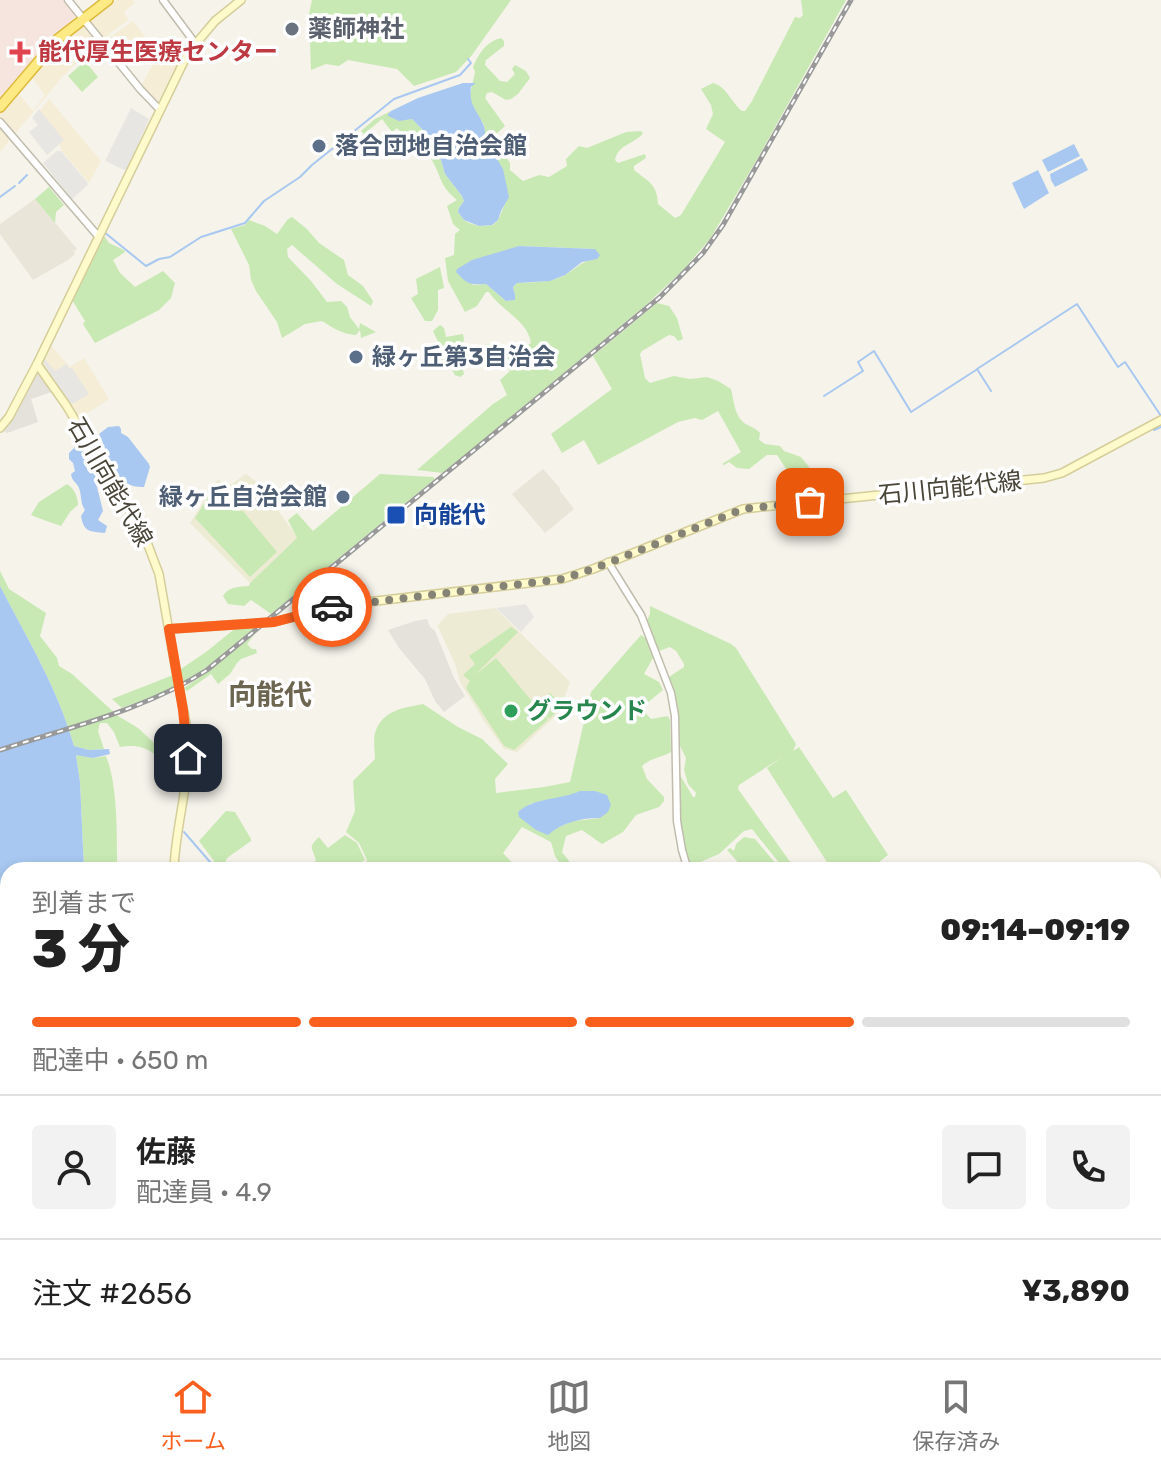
<!DOCTYPE html>
<html lang="ja">
<head>
<meta charset="utf-8">
<style>
  body { margin:0; font-family:Rubik,"Noto Sans JP",sans-serif; background:#f2f2f2; color:#222; height:100vh; display:flex; flex-direction:column; font-size:30px; white-space:nowrap }
  * { box-sizing:border-box; margin:0 }
  p { font-size:26px; color:#767676 }
  .icon { flex:none; width:44px; height:44px; fill:none; stroke:currentColor; stroke-width:2; stroke-linecap:round; stroke-linejoin:round }
  .map { position:relative; flex:1; overflow:hidden }
  .panel { position:absolute; left:0px; top:862px; width:1162px; height:496px; display:flex; flex-direction:column; background:#fff; border-radius:24px 24px 0 0; box-shadow:0 4px 12px #0003 }
  .panel>* { flex:none }
  .pin { position:absolute; display:grid; place-items:center; width:68px; height:68px; color:#fff; margin:-34px; border-radius:16px; box-shadow:0 4px 12px #0006 }
  .courier { position:absolute; display:grid; place-items:center; width:80px; height:80px; margin:-40px; border:6px solid #f95f1d; border-radius:50%; background:#fff; color:#222; box-shadow:0 2px 10px #0007 }
  .headline em { font-style:normal; font-weight:800 }
  .headline div { display:flex; flex-direction:column-reverse }
  .headline { display:flex; align-items:center; justify-content:space-between; height:136px; padding:0 32px }
  h1 { font-size:52px; font-weight:800; line-height:60px }
  .bar { display:grid; grid-template-columns:repeat(4,1fr); gap:12px 8px; align-content:center; height:96px; padding:0 32px }
  .bar i { height:10px; border-radius:6px; background:#e0e0e0 }
  .bar .active { background:#f95f1d }
  .bar p { grid-column:span 4 }
  .line { display:flex; align-items:center; gap:20px; padding:0 32px; border-top:2px solid #e0e0e0 }
  .line div { flex:1 }
  .round { display:grid; place-items:center; flex:none; width:84px; height:84px; border-radius:8px; background:#f2f2f2 }
  .menu { display:flex; justify-content:space-around; align-items:center; height:112px; border-top:2px solid #e0e0e0; background:#fff; font-size:22px; color:#767676 }
  .menu a { display:grid; justify-items:center; gap:4px }
  .menu .active { color:#f95f1d }
  .map>svg:first-child { display:block }
  .residential { fill:#e9e6d9 }
  .commercial { fill:#f6edd6; fill-rule:evenodd }
  .industrial { fill:#e5e2dc }
  .education { fill:#eeebd5 }
  .medical { fill:#f5e5de }
  .green { fill:#c9e9b4; fill-rule:evenodd }
  .parking { fill:#e7e6e2 }
  .water { fill:#a8c8f1 }
  .lines { fill:none; stroke-linecap:round; stroke-linejoin:round }
  .stream { stroke:#a8c8f1; stroke-width:2 }
  .tertiary-casing { stroke:#c1bdad; stroke-width:9 }
  .secondary-casing { stroke:#d5ce9a; stroke-width:10 }
  .trunk-casing { stroke:#deba3c; stroke-width:12 }
  .tertiary { stroke:#fff; stroke-width:6 }
  .secondary { stroke:#fefacb; stroke-width:7 }
  .trunk { stroke:#feea84; stroke-width:9 }
  .rail-casing { stroke:#999; stroke-width:5 }
  .rail { stroke:#fff; stroke-width:2; stroke-dasharray:6; stroke-linecap:butt }
  .secondary-bridge-casing { stroke:#d5ce9a; stroke-width:10; stroke-linecap:butt }
  .secondary-bridge { stroke:#fefacb; stroke-width:7 }
  .done { stroke:#858276; stroke-width:8; stroke-dasharray:0 14.4 }
  .route { stroke:#f95f1d; stroke-width:10 }
  .worship-dot { fill:#6b7280; stroke:#fff; stroke-width:3 }
  .health-dot { fill:#e0444e; stroke:#fff; stroke-width:3 }
  .service-dot { fill:#5c6f8a; stroke:#fff; stroke-width:3 }
  .transit-dot { fill:#1a4fb4; stroke:#fff; stroke-width:3 }
  .leisure-dot { fill:#2e9e5b; stroke:#fff; stroke-width:3 }
  .labels { text-anchor:middle; dominant-baseline:central; stroke-width:7; stroke-linejoin:round; paint-order:stroke }
  .worship-label { font-size:24px; font-weight:bold; fill:#5b616d; stroke:#fff; text-anchor:start }
  .health-label { font-size:24px; font-weight:bold; fill:#be3a42; stroke:#fff; text-anchor:start }
  .service-label { font-size:24px; font-weight:bold; fill:#4e5e75; stroke:#fff; text-anchor:start }
  .street-label { font-size:24px; fill:#494538; stroke:#fff }
  .transit-label { font-size:24px; font-weight:bold; fill:#164399; stroke:#fff; text-anchor:start }
  .leisure-label { font-size:24px; font-weight:bold; fill:#27864d; stroke:#fff; text-anchor:start }
  .quarter-label { font-size:28px; font-weight:bold; fill:#6c654f; stroke:#fff }
</style>
</head>
<body>
<div class="map">
<svg width="1161" height="1358" viewBox="0 0 1161 1358">
  <rect width="100%" height="100%" fill="#f5f3ea"/>
  <g class="residential">
    <polygon points="35,199 77,249 74,251 75,254 68,260 33,280 0,234 0,224"/>
    <polygon points="543,469 560,488 560,491 574,509 545,533 512,494"/>
  </g>
  <g class="commercial">
    <polygon points="117,0 133,0 135,3 124,12 128,20 104,38 101,38 90,24 91,19"/>
    <polygon points="133,21 146,38 120,57 117,57 106,43 106,40"/>
    <path d="M82,24L85,26L98,40L97,43L63,76L0,152V112L28,77L59,43ZM30,79H33L45,95L33,111L19,94Z"/>
    <polygon points="166,47 181,58 164,95 159,101 155,101 143,87 142,84 156,59"/>
    <polygon points="49,99 101,161 89,183 61,150 61,146 35,117"/>
    <polygon points="48,342 70,367 84,358 109,399 86,414 88,419 79,424 44,368 41,358"/>
  </g>
  <g class="industrial">
    <polygon points="37,372 41,374 52,392 31,399 38,422 7,433 2,429 33,374"/>
    <polygon points="427,619 430,627 435,631 454,678 465,696 444,712 435,701 425,679 399,648 388,630 415,621"/>
  </g>
  <g class="education">
    <polygon points="246,474 258,483 298,538 250,583 190,523 218,479 226,488"/>
    <polygon points="495,608 570,682 565,696 564,708 517,752 504,749 484,721 460,682 455,664 439,629 438,625 448,614"/>
  </g>
  <polygon class="medical" points="0,0 64,0 75,14 75,17 48,42 0,98"/>
  <g class="green">
    <polygon points="312,0 511,0 472,55 456,72 414,86 397,69 348,60 339,66 326,64 311,70 309,14"/>
    <path d="M801,0H846L759,156L710,239L684,269L646,305L443,473L417,470L493,404L507,395L500,380L510,371L485,344H500L508,351H519L531,343C528,320 500,310 489,292H486L477,306L465,312L448,281L445,258L454,255L455,234L460,230L453,224L447,206L457,200C440,186 442,179 433,162C428,154 424,148 422,138L412,145L397,128L392,132L382,119L364,134L361,131L375,119L391,111L388,114L399,120L412,119L427,134L429,148L441,160L445,174L462,196L464,201L459,208L458,212L464,220L469,223L479,226L493,225L498,220L508,197L484,145L485,135L484,125L471,104L470,95L475,72L473,67C478,54 487,41 501,38L504,41V46L486,60L485,65L500,81L507,82L515,74L512,69L515,65L526,71L530,78L518,94L511,99L506,100L492,92L487,93L485,98L505,126L494,136L495,141L510,163V170L523,181L539,175L549,177L567,166L566,159L579,146L587,148L626,132L641,131L643,133C635,144 618,144 615,160L618,163L645,154L646,158L634,166V170C649,182 657,184 658,204L675,218L681,215L725,142L706,129L713,114L711,105L701,89L713,83C726,86 732,103 742,111H745L752,101L795,17L800,18L803,15ZM519,246L595,249L591,259C580,263 573,271 563,276C549,283 532,282 517,283L513,287L515,295L514,300L506,301L486,284L472,285Z"/>
    <polygon points="85,61 98,77 82,92 68,76"/>
    <polygon points="49,187 64,205 56,212 55,223 35,199"/>
    <path d="M292,217L307,229L319,243L344,260L348,275L363,286L373,301L371,306L337,284L292,245L287,249L288,257L311,281L327,302L341,301L347,307L350,317L359,329L360,323L376,332L361,338L360,330L356,335C342,334 333,328 322,321L305,324L282,338L277,322L256,291L251,280L249,265L231,229L245,225L249,220L265,226L277,234L288,219Z"/>
    <polygon points="103,234 109,243 124,250 125,252 113,260 120,273 135,287 163,271 175,283 171,298 159,310 95,343 83,324 85,321 72,300"/>
    <polygon points="440,267 444,288 438,290 438,310 432,321 425,321 411,298 418,294 416,279"/>
    <path d="M657,303L669,306L677,318L683,339L678,341L674,336L669,335L642,351L640,354L645,378L650,383L674,376L690,379L707,377L718,381L731,389C734,400 734,414 743,422C749,427 755,427 760,433L759,440L765,444L780,446L784,451L801,457L817,477L816,482H813L803,476L793,475L788,472L777,455H767L749,469L737,468L729,462L724,465L722,464L741,452L718,411L702,420L695,418L678,422L598,465L584,440L562,453L551,434L612,389L593,356Z"/>
    <path d="M440,325L444,328L446,337L463,334L464,340C458,351 461,362 464,374L460,377L455,375L447,361L438,364L430,355L439,344L433,331Z"/>
    <path d="M380,474L433,477L435,479L271,614L251,600L244,606L228,604L223,596C229,586 239,587 249,586L250,583L297,538L288,520L297,513L313,531Z"/>
    <polygon points="217,483 226,491 222,495 238,511 243,511 277,552 250,577 195,518"/>
    <path d="M67,484C74,488 78,497 78,505L70,512L61,526C52,523 41,519 31,515L39,502Z"/>
    <path d="M0,571L9,589L46,613L40,636L57,658L59,666L72,674L118,716L138,728L165,753L172,764C149,753 147,743 120,747L114,732L107,723H100L98,731L104,749L89,750L74,746C58,689 27,638 0,586Z"/>
    <polygon points="650,606 731,644 736,648 796,744 793,751 799,747 833,798 846,790 888,855 869,870 832,870 767,768 782,757 739,785 738,789 796,870 785,870 752,829 744,831 719,854 691,866 688,863 680,825 678,776 680,775 693,797 695,797 696,793 688,784 684,770 686,758 679,744 676,701 669,677 684,667 684,664 676,651 670,647 659,651 657,650 647,620 650,614"/>
    <polygon points="259,626 217,660 182,684 178,671 206,652 237,627"/>
    <polygon points="511,627 518,632 475,675 496,658 536,706 550,693 563,706 549,719 545,716 548,720 514,750 504,746 466,688 470,681 463,675 475,664 469,656"/>
    <polygon points="254,635 247,644 252,649 256,649 257,653 241,659 237,663 230,674 218,684 211,674 187,691 184,688 200,677"/>
    <path d="M641,635L648,640L654,656L644,674L659,682L663,690L641,708L651,719L668,716L670,721L671,752C661,758 652,757 642,766L647,779L664,797V801L659,807L636,815L623,832L602,844L582,830L566,836L562,852L576,870H564L555,856L551,842L522,827L503,853L519,870H358L364,866L367,860L359,843L346,832L355,811L353,781L375,759C375,751 373,740 375,733C382,710 403,708 423,704L458,727L482,739L508,764L495,779L496,793L544,787L570,782L591,692ZM580,791L600,818L574,821L556,828L529,804L568,797Z"/>
    <polygon points="173,675 176,688 122,708 112,699"/>
    <path d="M76,754L93,758L106,756C118,785 117,838 117,870H84L80,782Z"/>
    <polygon points="226,811 235,812 251,839 251,841 227,858 224,865 217,865 199,841"/>
    <path d="M345,835L357,843L365,860L354,866L356,870H311L308,865L316,861C314,848 306,849 319,837L328,848Z"/>
    <polygon points="744,837 755,839 781,870 745,870 727,850 730,848 734,851 736,844"/>
  </g>
  <g class="parking">
    <polygon points="131,108 149,119 127,169 124,170 106,161 106,159"/>
    <polygon points="39,109 64,140 47,155 29,132 38,125 32,118"/>
    <polygon points="57,151 61,151 87,182 88,185 72,199 43,163"/>
    <polygon points="42,356 55,371 66,364 70,369 72,368 89,394 69,406 43,362"/>
    <polygon points="526,604 534,617 521,632 496,608"/>
  </g>
  <g class="water">
    <path d="M463,83H476L471,87C469,106 476,108 483,124C487,132 484,141 485,150L493,152L503,169L509,197L501,211L498,220L492,225L479,226L464,220L458,212L459,208L464,201L462,196L445,174L441,160L429,148L427,134L412,119L399,121L388,116V114L391,111L418,98Z"/>
    <polygon points="1074,144 1080,156 1048,172 1042,160"/>
    <polygon points="1082,158 1088,170 1055,187 1051,180 1050,174"/>
    <polygon points="1038,170 1049,193 1024,209 1012,183"/>
    <path d="M519,246L595,249L600,255L597,259L582,262L565,275L550,281L517,283L513,287L515,295V300L506,301L486,284C469,285 467,284 456,272L457,269L472,260Z"/>
    <path d="M119,426L121,429V433L128,437L149,464L150,467L144,487C119,488 118,470 102,459L104,457L103,443L99,434L108,427Z"/>
    <path d="M79,443L84,444L97,463L95,479L103,511L98,520L107,526L105,533C90,531 84,533 81,516L85,510C80,503 82,496 79,488C76,481 72,482 71,474L75,471L73,463L69,459V453Z"/>
    <path d="M0,586C27,638 58,689 74,746L89,750L109,749L110,754L93,758L76,755L80,782L84,870H8V1207L0,1218Z"/>
    <path d="M580,791H595L607,795L611,805L608,812L600,818C581,818 563,822 548,835L536,830L519,817L518,812C534,797 561,800 580,791Z"/>
  </g>
  <g class="lines">
    <g class="stream">
      <polyline points="19,183 27,175"/>
      <polyline points="0,197 15,186"/>
      <polyline points="104,232 146,266 159,259 170,257 201,237 245,223 264,201 300,177 312,165 394,99 460,75 471,63 468,59"/>
      <polyline points="991,391 977,369 1077,304 1118,367 1125,362 1161,416"/>
      <polyline points="824,396 863,371 858,362 874,351 911,412 976,370"/>
      <polyline points="1154,430 1161,427"/>
      <polyline points="184,832 217,870"/>
    </g>
    <g class="tertiary-casing">
      <g id="tertiary">
        <polyline points="68,0 140,89 160,110"/>
        <polyline points="163,0 195,43"/>
        <polyline points="0,122 98,236"/>
        <polyline points="608,562 641,615 671,693 675,716 677,821 682,850 688,870"/>
        <polyline points="301,1350 305,1358"/>
        <polyline points="353,1358 359,1350"/>
      </g>
    </g>
    <g class="secondary-casing">
      <g id="secondary">
        <polyline points="37,364 66,405 121,496 148,545 159,574 177,677"/>
        <polyline points="0,428 9,417 37,364 188,53 215,21 241,0"/>
        <polyline points="169,629 274,622 334,606 562,579 593,569 743,509 1044,478 1062,473 1161,420"/>
        <path d="M174,870C175,831 187,794 188,755C189,734 184,712 180,692"/>
        <polyline points="373,1350 380,1358"/>
      </g>
    </g>
    <g class="trunk-casing">
      <polyline id="trunk" points="0,107 58,39 108,0"/>
    </g>
    <use href="#tertiary" class="tertiary"/>
    <use href="#secondary" class="secondary"/>
    <use href="#trunk" class="trunk"/>
    <g class="rail-casing">
      <path id="rail" d="M0,750C70,727 145,710 207,670L660,297L703,253L723,225L851,0"/>
    </g>
    <use href="#rail" class="rail"/>
    <g class="secondary-bridge-casing">
      <polyline id="secondary-bridge" points="177,677 180,692"/>
    </g>
    <use href="#secondary-bridge" class="secondary-bridge"/>
  </g>
  <g class="lines">
    <polyline class="done" points="332,607 562,579 593,569 743,509 810,502"/>
    <polyline class="route" points="188,758 183,710 169,629 274,622 332,607"/>
  </g>
  <circle class="worship-dot" cx="292" cy="29" r="8"/>
  <path class="health-dot" d="M16 40h8v8h8v8h-8v8h-8v-8h-8v-8h8z"/>
  <g class="service-dot">
    <circle cx="319" cy="146" r="8"/>
    <circle cx="356" cy="357" r="8"/>
    <circle cx="343" cy="497" r="8"/>
  </g>
  <rect class="transit-dot" x="386" y="505" width="20" height="20" rx="4"/>
  <circle class="leisure-dot" cx="511" cy="711" r="8"/>
  <g class="labels">
    <g class="worship-label">
      <text x="308" y="29">薬師神社</text>
    </g>
    <g class="health-label">
      <text x="38" y="52">能代厚生医療センター</text>
    </g>
    <g class="service-label">
      <text x="335" y="146">落合団地自治会館</text>
      <text x="372" y="357">緑ヶ丘第3自治会</text>
      <text x="327" y="497" text-anchor="end">緑ヶ丘自治会館</text>
    </g>
    <g class="street-label">
      <text transform="translate(110 482) rotate(60)">石川向能代線</text>
      <text transform="translate(950 488) rotate(-6)">石川向能代線</text>
    </g>
    <g class="transit-label">
      <text x="414" y="515">向能代</text>
    </g>
    <g class="leisure-label">
      <text x="527" y="711">グラウンド</text>
    </g>
    <g class="quarter-label">
      <text x="270" y="694">向能代</text>
    </g>
  </g>
</svg>
<div class="pin" style="left:810px;top:502px;background:#ea580c"><svg class="icon" aria-label="bag" viewBox="0 0 24 24"><path d="M5 8h14l-1 12H6zM9 8a3 3 0 0 1 6 0"/></svg></div>
<div class="pin" style="left:188px;top:758px;background:#1f2937"><svg class="icon" aria-label="home" viewBox="0 0 24 24"><path d="M3 11l9-7 9 7M6 9v11h12V9"/></svg></div>
<div class="courier" style="left:332px;top:607px"><svg class="icon" aria-label="car" viewBox="0 0 24 24"><path d="M5 17H2v-5l4-1 3-4h7l3 4 3 1v5h-3M9 17h6M6 11h13"/><circle cx="7" cy="17" r="2"/><circle cx="17" cy="17" r="2"/></svg></div>
<section class="panel">
<div class="headline"><div><h1>3 分</h1><p>到着まで</p></div><em>09:14–09:19</em></div>
<div class="bar"><i class="active"></i><i class="active"></i><i class="active"></i><i></i><p>配達中 · 650 m</p></div>
<div class="line" style="height:144px"><a class="round"><svg class="icon" aria-label="person" viewBox="0 0 24 24"><circle cx="12" cy="8" r="4"/><path d="M4 21q1-7 8-7t8 7"/></svg></a><div><b>佐藤</b><p>配達員 · 4.9</p></div><a class="round"><svg class="icon" aria-label="chat" viewBox="0 0 24 24"><path d="M4 5h16v11H9l-5 4z"/></svg></a><a class="round"><svg class="icon" aria-label="phone" viewBox="0 0 24 24"><path d="M5 4h4l2 5-3 2q2 4 5 5l2-3 5 2v4C11 20 4 13 5 4z"/></svg></a></div>
<div class="line" style="height:104px"><div>注文 #2656</div><b>¥3,890</b></div>
</section>
</div>
<nav class="menu">
<a class="active"><svg class="icon" aria-label="home" viewBox="0 0 24 24"><path d="M3 11l9-7 9 7M6 9v11h12V9"/></svg>ホーム</a>
<a><svg class="icon" aria-label="map" viewBox="0 0 24 24"><path d="M3 6l6-2 6 2 6-2v14l-6 2-6-2-6 2zM9 4v14M15 6v14"/></svg>地図</a>
<a><svg class="icon" aria-label="saved" viewBox="0 0 24 24"><path d="M7 4h10v16l-5-4-5 4z"/></svg>保存済み</a>
</nav>
</body>
</html>
